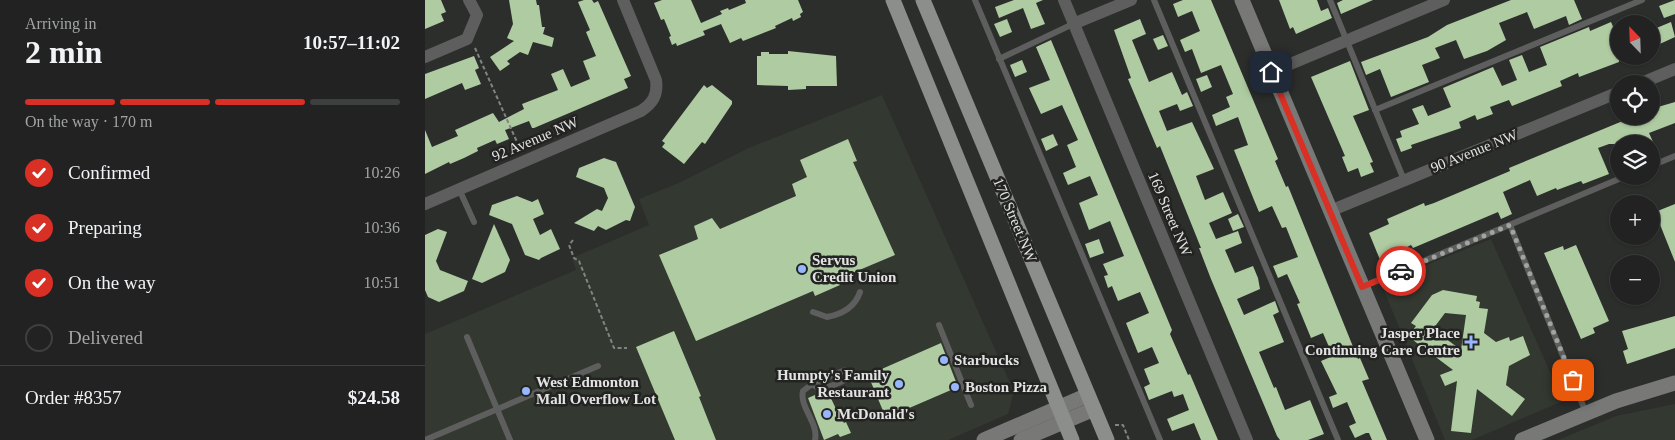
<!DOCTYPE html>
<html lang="en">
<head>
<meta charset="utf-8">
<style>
  body { margin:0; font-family:"Times New Roman",serif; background:#2d2f2e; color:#f1f3f6; height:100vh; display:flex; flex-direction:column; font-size:19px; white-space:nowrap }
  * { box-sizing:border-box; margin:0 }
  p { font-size:16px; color:#a2a4a5 }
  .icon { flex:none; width:28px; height:28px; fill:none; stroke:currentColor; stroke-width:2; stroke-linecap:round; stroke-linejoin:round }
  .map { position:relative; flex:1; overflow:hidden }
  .panel { display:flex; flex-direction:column; background:#212221; width:425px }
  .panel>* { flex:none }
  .needle { width:32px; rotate:337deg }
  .controls { position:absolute; left:1185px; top:15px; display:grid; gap:10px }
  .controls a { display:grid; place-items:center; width:50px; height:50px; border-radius:50%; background:#212221; box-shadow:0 1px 4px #0004,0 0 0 1px #3e3f3f; font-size:25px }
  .pin { position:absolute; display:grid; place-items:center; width:42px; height:42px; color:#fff; margin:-21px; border-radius:10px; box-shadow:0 2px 8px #0006 }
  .courier { position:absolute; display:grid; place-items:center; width:50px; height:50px; margin:-25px; border:4px solid #d93025; border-radius:50%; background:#fff; color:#222; box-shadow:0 1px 6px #0007 }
  .head em { font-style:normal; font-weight:700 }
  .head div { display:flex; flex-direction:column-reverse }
  .head { display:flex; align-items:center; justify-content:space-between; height:85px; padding:0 25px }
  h1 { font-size:32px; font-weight:700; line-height:38px }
  .bar { display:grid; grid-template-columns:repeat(4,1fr); gap:8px 5px; align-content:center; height:60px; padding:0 25px }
  .bar i { height:6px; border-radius:4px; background:#3e3f3f }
  .bar .selected { background:#d93025 }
  .bar p { grid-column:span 4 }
  .line { display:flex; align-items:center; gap:12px; padding:0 25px; border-top:1px solid #3e3f3f }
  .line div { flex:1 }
  ol { padding:0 25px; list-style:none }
  li { display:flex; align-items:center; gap:15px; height:55px }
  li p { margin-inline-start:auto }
  li .icon { padding:5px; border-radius:50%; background:#d93025; color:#fff; stroke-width:4 }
  li:last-child { color:#a2a4a5 }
  li i { width:28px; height:28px; border:2px solid #3e3f3f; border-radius:50% }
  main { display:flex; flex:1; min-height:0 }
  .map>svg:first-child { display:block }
  .built { fill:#333830 }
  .building { fill:#afcba2; fill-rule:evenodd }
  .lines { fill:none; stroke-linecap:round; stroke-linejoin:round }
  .path { stroke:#828482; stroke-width:2; stroke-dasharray:4 2.5; stroke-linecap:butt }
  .lane { stroke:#5d5e5d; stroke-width:6 }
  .street { stroke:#5d5e5d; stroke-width:12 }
  .secondary { stroke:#787977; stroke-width:15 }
  .primary { stroke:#8c8e8b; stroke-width:15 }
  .done { stroke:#a2a4a2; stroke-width:5; stroke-dasharray:0 9 }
  .route { stroke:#d93025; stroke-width:6 }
  .poi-dot { fill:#97b6fd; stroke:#232422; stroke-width:2 }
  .labels { text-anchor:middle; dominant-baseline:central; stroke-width:5; stroke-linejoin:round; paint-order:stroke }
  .street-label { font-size:15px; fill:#e2e3e2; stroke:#232422 }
  .poi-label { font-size:15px; font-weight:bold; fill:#e2e3e2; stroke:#232422; text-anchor:start }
</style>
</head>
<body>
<main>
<section class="panel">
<div class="head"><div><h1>2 min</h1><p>Arriving in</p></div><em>10:57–11:02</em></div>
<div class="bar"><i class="selected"></i><i class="selected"></i><i class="selected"></i><i></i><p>On the way · 170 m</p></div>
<ol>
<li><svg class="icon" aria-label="check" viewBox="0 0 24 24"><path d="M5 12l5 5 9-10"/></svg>Confirmed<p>10:26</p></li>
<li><svg class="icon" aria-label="check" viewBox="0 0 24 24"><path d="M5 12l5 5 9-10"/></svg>Preparing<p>10:36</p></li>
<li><svg class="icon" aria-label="check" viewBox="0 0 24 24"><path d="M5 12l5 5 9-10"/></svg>On the way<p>10:51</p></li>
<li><i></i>Delivered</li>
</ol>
<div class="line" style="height:65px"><div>Order #8357</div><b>$24.58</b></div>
</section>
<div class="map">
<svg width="1250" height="440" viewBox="0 0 1250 440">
  <rect width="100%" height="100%" fill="#2c2e2c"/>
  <g class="built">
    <polygon points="457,95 589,392 583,414 523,440 0,440 0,334 151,270 147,258 224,225 214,199 256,182 326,147"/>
    <polygon points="1066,239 1138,401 1047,440 1020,440 956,283"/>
    <polygon points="1250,404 1250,440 1133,440 1191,416"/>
  </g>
  <g class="building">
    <polygon points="0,0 16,0 21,12 16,14 19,21 0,29"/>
    <polygon points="84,0 111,0 112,5 114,5 117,27 120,27 118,34 129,38 127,47 108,42 103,55 95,52 82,61 85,64 75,71 65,57 89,41 82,38 88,24"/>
    <polygon points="159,0 167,0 169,3 173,1 206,76 199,79 203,88 109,128 107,128 104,121 80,130 84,139 72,144 70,140 52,148 53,151 39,158 25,164 24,162 0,174 0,130 7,147 33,136 30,130 68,113 74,122 99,109 97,104 133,90 126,74 138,69 146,87 165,79 158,61 171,56 161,32 165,30 153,2"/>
    <polygon points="237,0 266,0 276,23 297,14 295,11 303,8 304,10 321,3 320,0 373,0 378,12 375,14 376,17 368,21 367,18 350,26 351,28 318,41 316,38 305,43 296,24 278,31 280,35 252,46 251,43 247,45 244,37 246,36 239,19 236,20 229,3"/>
    <polygon points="589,0 618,0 611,3 620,24 606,29 598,8 574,18 570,7"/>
    <polygon points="758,0 786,0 853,159 850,161 861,187 863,186 933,359 935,358 944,379 937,381 962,440 947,440 944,433 941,433 930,438 924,426 931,423 922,402 908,408 904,397 912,394 896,361 908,356 901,340 898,333 886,338 872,304 875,303 862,274 853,278 848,266 873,257 861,227 857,228 847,206 834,212 829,200 809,150 823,145 813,117 791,126 787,115 805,107 801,97 808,94 796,65 776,73 767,49 760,52 755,40 775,31 767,11 753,17 748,4"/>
    <polygon points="854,0 892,0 896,11 903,8 907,18 871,34 868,27 865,29"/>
    <polygon points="918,0 948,0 916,14 912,3"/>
    <polygon points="1086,0 1149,0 1157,19 1144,25 1141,16 1109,29 1102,12 1074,23 1081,40 1062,51 1039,59 1031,40 1010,48 1015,58 997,65 1004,82 966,97 955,69 941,75 936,62 1003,37 1022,25"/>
    <polygon points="1250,0 1250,14 1239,18 1234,6"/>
    <polygon points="582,19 587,32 575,37 569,24"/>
    <polygon points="715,19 721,34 707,40 724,82 747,72 757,95 762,92 768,106 755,111 752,104 734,111 742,131 767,122 789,169 771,176 780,200 798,192 807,213 784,223 791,239 813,231 817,243 800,250 810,273 828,266 833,278 835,289 812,299 819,315 850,301 854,312 848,315 859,342 834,352 849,388 851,387 860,410 885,400 899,434 883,440 855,440 852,436 786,279 774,248 776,248 735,146 732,148 703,79 706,78 689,30"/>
    <polygon points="1186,22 1194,40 1194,62 1154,77 1153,73 1135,81 1137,86 1087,106 1084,100 1065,107 1068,114 1052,120 1050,115 1034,122 1036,128 986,145 987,148 976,152 971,139 977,137 975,131 994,124 987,109 998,105 1003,116 1026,107 1018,88 1068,67 1077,86 1092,80 1084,60 1097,55 1104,72 1122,65 1115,47 1164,27 1165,31"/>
    <polygon points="1226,22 1229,29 1246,22 1250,37 1226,48"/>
    <polygon points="738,35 743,46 733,50 728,39"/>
    <polygon points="626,40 747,330 745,334 763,375 765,374 793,440 776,440 769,423 747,431 742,419 764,410 758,394 749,397 747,391 724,400 719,387 725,384 719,369 734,363 727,347 713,353 701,323 724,313 715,292 693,301 687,286 683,288 679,276 683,275 678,264 699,256 685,221 664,230 654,203 673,195 665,176 643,185 638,173 651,167 642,145 653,140 637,105 616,114 604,88 625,80 611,47"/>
    <polygon points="363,51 411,56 412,86 381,86 381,89 363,90 363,86 332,85 332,56 336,56 336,52 344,52 344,54 363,54"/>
    <polygon points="49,56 54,68 50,70 56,84 40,90 37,83 0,99 0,74"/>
    <polygon points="597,60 602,72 590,77 585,65"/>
    <polygon points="925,61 944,110 928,116 948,162 945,163 949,172 936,177 933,168 923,172 917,157 920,156 886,77"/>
    <polygon points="782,75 787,87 776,92 771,79"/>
    <polygon points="279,85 282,88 287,85 307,101 307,104 280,144 277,142 259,164 237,147 240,143 237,141"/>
    <polygon points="1250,102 1250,123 1224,133 1229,144 1184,144 1173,148 1184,174 1158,184 1156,181 1132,190 1131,188 1112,196 1105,180 1078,192 1087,214 1076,219 1073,212 988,248 986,245 968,254 972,262 958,267 944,233 964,224 962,219 999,203 1000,206 1009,203 1085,171 1084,168 1205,118 1204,116 1226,116 1226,109"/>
    <polygon points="628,134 633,145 621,151 616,139"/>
    <polygon points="423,139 432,161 428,162 470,255 413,279 415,285 390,296 388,291 271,341 234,255 273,239 269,226 287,218 295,229 371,196 367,184 382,177 375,160"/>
    <polygon points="179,158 191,162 210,207 205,221 201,220 181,230 173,226 169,231 149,223 172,209 177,211 183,198 179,188 151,177 154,168"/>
    <polygon points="92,196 107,202 113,199 119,214 108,219 115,235 126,229 135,249 116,258 114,260 100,255 87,224 64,215 67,205"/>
    <polygon points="1250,204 1250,262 1230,212"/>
    <polygon points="813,214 819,227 808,231 803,219"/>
    <polygon points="69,224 85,260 80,272 57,283 47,279"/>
    <polygon points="13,229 22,232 11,261 15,270 43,281 39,291 14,302 3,297 0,290 0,235"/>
    <polygon points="674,239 679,253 665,258 660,244"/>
    <polygon points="1151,245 1184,321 1168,328 1170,333 1156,339 1119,253 1138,246 1139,250"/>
    <path d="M1018,290L1052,296L1051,301L1055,302L1054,308L1063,309L1059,333L1071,342L1084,337L1085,341L1098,336L1105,355L1084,366L1081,385L1100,399L1087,416L1052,389L1046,433L1026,431L1032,381L1020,386L1015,375L1028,370L988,340L993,333L988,330L991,326L986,323L1007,295ZM1020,313L1041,315L1036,350L1008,329Z"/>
    <polygon points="1250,316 1250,348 1202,364 1198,351 1203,349 1197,331"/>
    <polygon points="249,331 276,396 274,397 291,440 250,440 211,347"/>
    <polygon points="516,343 533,387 461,418 443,375"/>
    <polygon points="403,392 412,411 419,423 421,422 426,433 415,437 413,434 399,440 383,398 390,395 392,398"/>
  </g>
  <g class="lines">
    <g class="path">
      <polyline points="50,48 96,151"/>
      <polyline points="148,240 144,245 149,258 154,261 189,348 202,348"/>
      <polyline points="690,425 698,425 704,440"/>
    </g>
    <g class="lane">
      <polyline points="550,0 735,440"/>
      <polyline points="729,0 913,440"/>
      <polyline points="905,0 979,180"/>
      <polyline points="574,59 648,24"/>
      <polyline points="950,110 1217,0"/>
      <polyline points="1226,166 1250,156"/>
      <polyline points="34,189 49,222"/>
      <polyline points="1085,225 1161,413"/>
      <polyline points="939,286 1201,176"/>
      <path d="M388,312L402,317C418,314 430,307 435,292"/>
      <polyline points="514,325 546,405"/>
      <polyline points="42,337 85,440"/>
      <path d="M387,384C398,393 412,383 424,378"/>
      <polyline points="0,440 173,366"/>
      <path d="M390,440C394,423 374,407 378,391L387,384L420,370"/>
    </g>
    <g class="street">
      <polyline points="639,0 822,440"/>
      <polyline points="648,24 706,0"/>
      <polyline points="0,57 42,39 52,15 44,0"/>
      <polyline points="846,72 1019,0"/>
      <polyline points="1214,84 1250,69"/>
      <path d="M0,204L216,111C228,103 233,95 231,80L198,0"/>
      <polyline points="905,211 1194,92"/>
    </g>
    <g class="secondary">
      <polyline points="817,0 1002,440"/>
      <polyline points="559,440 663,395"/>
      <polyline points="596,440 669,409"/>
      <polyline points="1097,440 1191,401 1250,383"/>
    </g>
    <g class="primary">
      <polyline points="468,0 647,440"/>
      <polyline points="498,0 682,440"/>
    </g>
  </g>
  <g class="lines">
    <polyline class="done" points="976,271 1085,225 1148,380"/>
    <polyline class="route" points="846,72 937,287 976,271"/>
  </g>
  <g class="poi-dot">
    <circle cx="377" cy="269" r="5"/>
    <path d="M1043.5 334.5h5v5h5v5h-5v5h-5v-5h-5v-5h5z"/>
    <circle cx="519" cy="360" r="5"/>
    <circle cx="474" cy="384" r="5"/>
    <circle cx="530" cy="387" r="5"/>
    <circle cx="101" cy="391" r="5"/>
    <circle cx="402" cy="414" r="5"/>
  </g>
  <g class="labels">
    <g class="street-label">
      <text transform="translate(110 139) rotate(-23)">92 Avenue NW</text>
      <text transform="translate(1049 151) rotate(-22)">90 Avenue NW</text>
      <text transform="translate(745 214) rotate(67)">169 Street NW</text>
      <text transform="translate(590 220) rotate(67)">170 Street NW</text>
    </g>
    <g class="poi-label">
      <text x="387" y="260">Servus<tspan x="387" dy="17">Credit Union</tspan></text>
      <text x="1035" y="333" text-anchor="end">Jasper Place<tspan x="1035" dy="17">Continuing Care Centre</tspan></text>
      <text x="529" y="360">Starbucks</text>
      <text x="464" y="375" text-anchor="end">Humpty's Family<tspan x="464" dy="17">Restaurant</tspan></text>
      <text x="111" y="382">West Edmonton<tspan x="111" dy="17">Mall Overflow Lot</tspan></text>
      <text x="540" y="387">Boston Pizza</text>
      <text x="412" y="414">McDonald's</text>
    </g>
  </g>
</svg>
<div class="controls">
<a><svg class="needle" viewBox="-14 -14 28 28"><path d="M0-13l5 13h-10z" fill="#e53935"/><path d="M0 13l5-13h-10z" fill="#a2a4a5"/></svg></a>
<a><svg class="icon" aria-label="locate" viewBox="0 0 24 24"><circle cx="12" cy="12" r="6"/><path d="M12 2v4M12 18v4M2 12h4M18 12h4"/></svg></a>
<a><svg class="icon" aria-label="layers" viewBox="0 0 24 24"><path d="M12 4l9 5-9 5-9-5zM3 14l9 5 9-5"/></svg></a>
<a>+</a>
<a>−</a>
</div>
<div class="pin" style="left:1148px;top:380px;background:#ea580c"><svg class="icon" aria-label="bag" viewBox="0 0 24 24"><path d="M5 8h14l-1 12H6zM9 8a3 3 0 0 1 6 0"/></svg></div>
<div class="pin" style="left:846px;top:72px;background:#1f2937"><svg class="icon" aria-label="home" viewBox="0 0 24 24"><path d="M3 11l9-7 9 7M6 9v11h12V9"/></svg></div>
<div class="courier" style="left:976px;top:271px"><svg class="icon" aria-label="car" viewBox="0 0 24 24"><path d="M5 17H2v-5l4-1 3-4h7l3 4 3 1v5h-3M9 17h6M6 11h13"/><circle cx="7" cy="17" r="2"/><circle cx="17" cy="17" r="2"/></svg></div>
</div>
</main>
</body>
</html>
